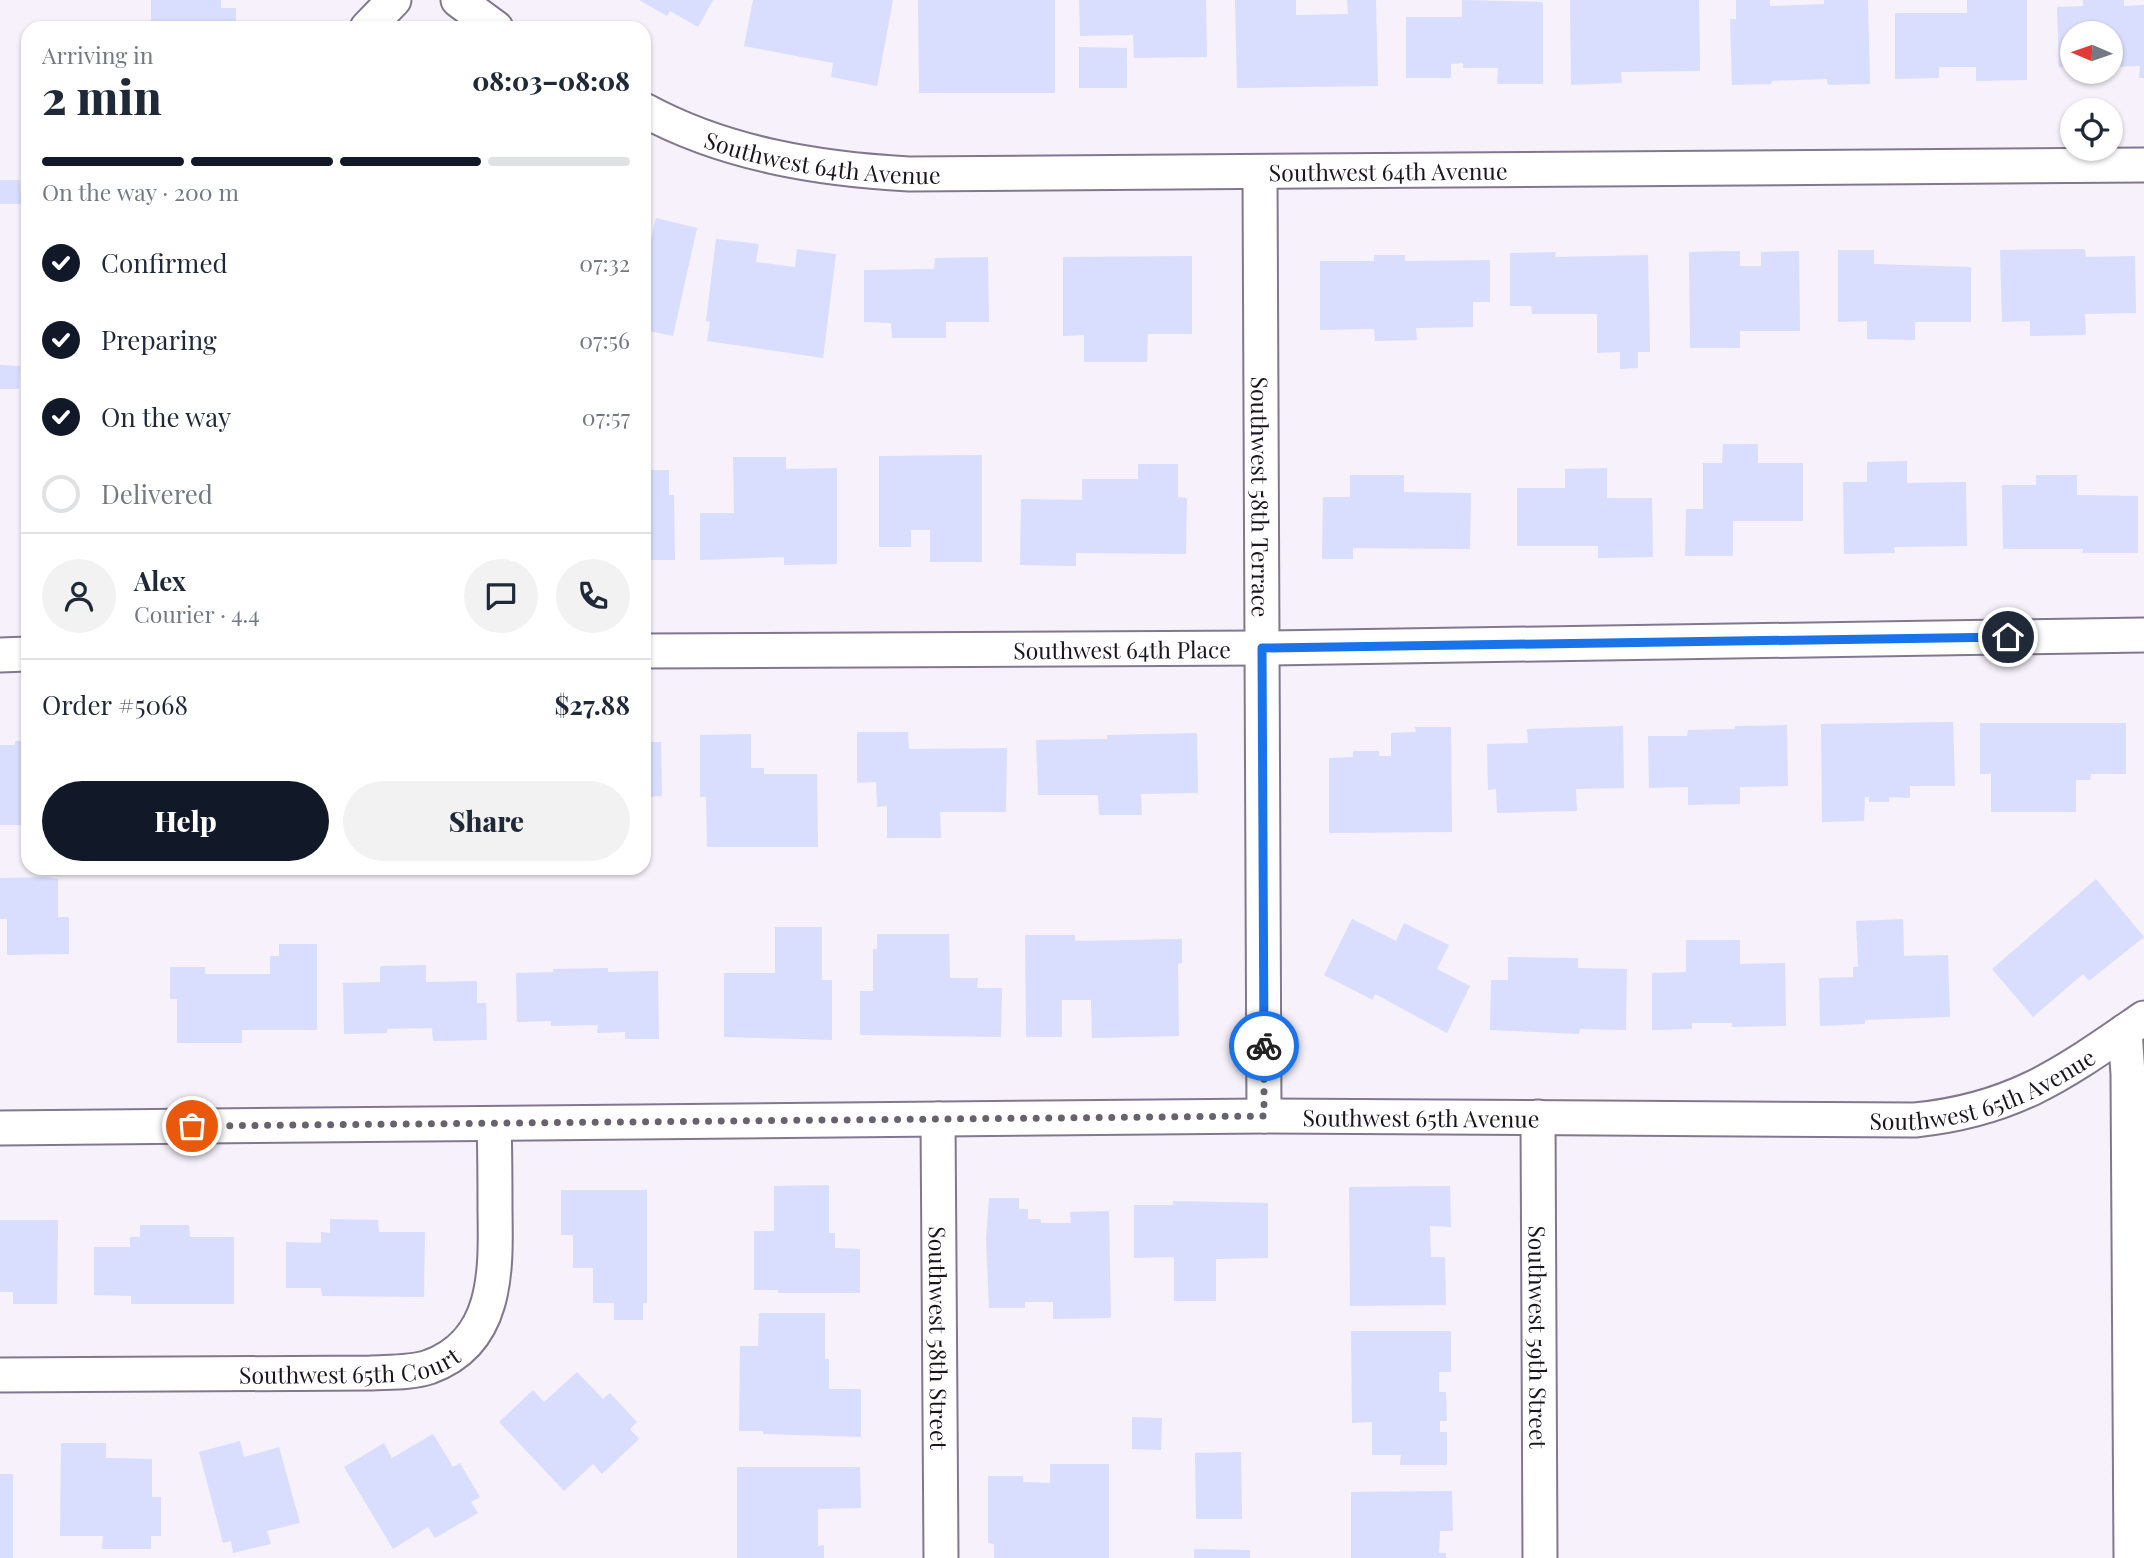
<!DOCTYPE html>
<html lang="en">
<head>
<meta charset="utf-8">
<style>
  body { margin:0; font-family:"Playfair Display",serif; background:#f2f2f3; color:#1f2937; height:100vh; display:flex; flex-direction:column; font-size:26px; white-space:nowrap }
  * { box-sizing:border-box; margin:0 }
  p { font-size:23px; color:#747a83 }
  .icon { flex:none; width:38px; height:38px; fill:none; stroke:currentColor; stroke-width:2; stroke-linecap:round; stroke-linejoin:round }
  .map { position:relative; flex:1; overflow:hidden }
  .details { position:absolute; left:21px; top:21px; width:630px; height:854px; display:flex; flex-direction:column; background:#fff; border-radius:21px; box-shadow:0 2px 5px #0004 }
  .details>* { flex:none }
  .needle { width:46px; rotate:272deg }
  .buttons { position:absolute; left:2060px; top:21px; display:grid; gap:14px }
  .buttons a { display:grid; place-items:center; width:63px; height:63px; border-radius:50%; background:#fff; box-shadow:0 2px 5px #0004; font-size:35px }
  .pin { position:absolute; display:grid; place-items:center; width:60px; height:60px; color:#fff; margin:-30px; border:4px solid #fff; border-radius:50%; box-shadow:0 2px 7px #0007 }
  .courier { position:absolute; display:grid; place-items:center; width:70px; height:70px; margin:-35px; border:5px solid #1a73e8; border-radius:50%; background:#fff; color:#222; box-shadow:0 2px 9px #0007 }
  .overview em { font-style:normal; font-weight:800 }
  .overview div { display:flex; flex-direction:column-reverse }
  .overview { display:flex; align-items:center; justify-content:space-between; height:119px; padding:0 21px }
  h1 { font-size:46px; font-weight:800; line-height:52px }
  .bar { display:grid; grid-template-columns:repeat(4,1fr); gap:10px 7px; align-content:center; height:84px; padding:0 21px }
  .bar i { height:9px; border-radius:5px; background:#e0e1e3 }
  .bar .current { background:#111827 }
  .bar p { grid-column:span 4 }
  .line { display:flex; align-items:center; gap:18px; padding:0 21px; border-top:2px solid #e0e1e3 }
  .line div { flex:1 }
  .round { display:grid; place-items:center; flex:none; width:74px; height:74px; border-radius:37px; background:#f2f2f3 }
  ol { padding:0 21px; list-style:none }
  li { display:flex; align-items:center; gap:21px; height:77px }
  li p { margin-inline-start:auto }
  li .icon { padding:7px; border-radius:50%; background:#111827; color:#fff; stroke-width:4 }
  li:last-child { color:#747a83 }
  li i { width:38px; height:38px; border:4px solid #e0e1e3; border-radius:50% }
  .button { display:flex; gap:14px; margin-top:auto; padding:14px 21px }
  .button a { flex:1; height:80px; border-radius:42px; background:#111827; color:#fff; font-size:28px; font-weight:800; line-height:80px; text-align:center }
  .button a+a { background:#f2f2f3; color:#1f2937 }
  .map>svg:first-child { display:block }
  .building { fill:#d9ddfe }
  .lines { fill:none; stroke-linecap:round; stroke-linejoin:round }
  .street-casing { stroke:#83778e; stroke-width:37 }
  .street { stroke:#fff; stroke-width:33 }
  .done { stroke:#67626b; stroke-width:7; stroke-dasharray:0 12.6 }
  .route { stroke:#1a73e8; stroke-width:9 }
  .labels { text-anchor:middle; dominant-baseline:central; stroke-width:7; stroke-linejoin:round; paint-order:stroke }
  .street-label { font-size:23px; fill:#1a151e; stroke:#fff }
</style>
</head>
<body>
<div class="map">
<svg width="2144" height="1558" viewBox="0 0 2144 1558">
  <rect width="100%" height="100%" fill="#f6f1fb"/>
  <g class="building">
    <polygon points="151,0 221,0 221,8 236,8 236,28 151,28"/>
    <polygon points="639,0 713,0 698,27 670,11 667,16"/>
    <polygon points="753,0 893,0 877,86 831,77 833,63 744,46"/>
    <polygon points="918,0 1055,0 1055,93 919,93"/>
    <polygon points="1079,0 1206,0 1207,57 1134,58 1133,35 1080,36"/>
    <polygon points="1235,0 1296,0 1296,15 1348,14 1347,0 1376,0 1378,86 1237,88"/>
    <polygon points="1462,0 1543,2 1543,84 1497,84 1498,68 1463,68 1463,63 1451,64 1451,78 1406,78 1406,17 1462,17"/>
    <polygon points="1570,0 1699,0 1700,71 1621,72 1622,83 1571,85"/>
    <polygon points="1736,0 1770,0 1770,6 1824,4 1824,0 1868,0 1870,84 1828,85 1827,79 1772,81 1771,84 1732,85 1730,19 1736,19"/>
    <polygon points="1967,0 2027,0 2027,80 1976,81 1976,67 1939,67 1939,78 1895,79 1895,13 1967,13"/>
    <polygon points="2083,0 2124,0 2124,6 2144,5 2144,78 2139,78 2140,66 2110,67 2110,33 2072,33 2072,67 2059,67 2057,7 2083,6"/>
    <polygon points="1079,47 1127,48 1127,88 1079,88"/>
    <polygon points="0,180 20,180 21,204 0,204"/>
    <polygon points="656,218 697,228 673,336 644,330 644,239 651,240"/>
    <polygon points="716,239 759,244 756,262 795,267 797,249 836,254 823,358 707,341 710,322 706,321"/>
    <polygon points="2085,249 2086,257 2135,256 2136,313 2085,314 2086,335 2030,336 2030,321 2002,322 2000,250"/>
    <polygon points="1838,250 1874,250 1874,264 1971,267 1971,322 1915,322 1915,340 1867,339 1867,321 1838,322"/>
    <polygon points="1740,251 1740,266 1761,266 1761,252 1799,251 1800,331 1740,331 1740,348 1690,348 1689,252"/>
    <polygon points="1556,252 1555,257 1648,255 1650,352 1638,352 1638,368 1620,369 1620,352 1597,353 1597,314 1532,314 1531,306 1510,306 1510,253"/>
    <polygon points="1374,255 1405,255 1405,261 1490,260 1490,302 1473,302 1473,327 1416,328 1417,340 1375,341 1374,329 1320,330 1320,261 1374,261"/>
    <polygon points="1192,256 1192,334 1148,334 1147,362 1084,362 1084,335 1063,336 1063,257"/>
    <polygon points="988,257 989,322 946,322 946,338 892,338 891,323 864,322 864,270 934,269 935,258"/>
    <polygon points="0,365 20,366 19,389 0,389"/>
    <polygon points="1723,444 1758,444 1758,463 1803,463 1803,521 1733,521 1733,556 1685,556 1686,509 1703,509 1703,463 1722,463"/>
    <polygon points="982,455 982,562 930,562 930,530 911,530 911,547 879,547 879,456"/>
    <polygon points="733,457 786,457 786,469 837,468 837,564 784,565 784,557 700,560 700,513 734,513"/>
    <polygon points="1907,461 1907,483 1966,482 1967,546 1894,547 1895,553 1844,554 1843,482 1867,482 1867,462"/>
    <polygon points="1138,464 1178,464 1178,497 1187,498 1186,554 1076,553 1076,566 1020,565 1021,499 1082,500 1082,479 1138,479"/>
    <polygon points="1607,468 1607,498 1652,498 1653,557 1598,558 1598,546 1517,546 1517,488 1565,488 1565,469"/>
    <polygon points="644,470 669,470 669,495 674,495 675,560 644,560"/>
    <polygon points="1350,475 1404,475 1404,492 1471,493 1470,549 1353,548 1353,559 1322,559 1323,497 1350,497"/>
    <polygon points="2036,475 2077,475 2077,495 2138,496 2138,553 2082,553 2083,549 2003,549 2002,485 2036,485"/>
    <polygon points="1953,722 1955,786 1910,786 1910,798 1889,797 1889,802 1869,802 1869,797 1865,797 1864,821 1822,822 1821,724"/>
    <polygon points="1980,723 2126,723 2126,774 2091,774 2090,780 2076,780 2076,812 1991,812 1991,774 1980,774"/>
    <polygon points="1787,725 1788,786 1740,787 1740,804 1688,805 1688,787 1649,788 1648,736 1687,736 1688,730 1735,729 1735,726"/>
    <polygon points="1623,726 1624,788 1576,789 1577,811 1497,813 1496,789 1488,790 1487,744 1528,743 1527,729"/>
    <polygon points="1415,727 1451,727 1452,832 1329,833 1329,758 1353,757 1353,751 1379,751 1379,756 1391,756 1391,733 1416,732"/>
    <polygon points="857,732 908,732 909,749 1007,748 1006,812 940,812 941,838 887,838 887,806 877,807 876,782 857,783"/>
    <polygon points="1197,733 1198,793 1141,794 1142,815 1099,815 1098,795 1038,795 1036,740 1107,739 1107,735"/>
    <polygon points="751,734 751,768 764,768 764,774 817,774 818,847 707,847 706,797 700,797 700,735"/>
    <polygon points="15,741 28,741 28,807 23,807 23,825 0,825 0,745 15,745"/>
    <polygon points="644,742 661,742 662,796 644,797"/>
    <polygon points="44,877 58,879 58,917 69,917 69,954 7,955 7,919 0,919 0,878"/>
    <polygon points="2096,879 2144,937 2089,981 2083,974 2033,1017 1992,969"/>
    <polygon points="1352,919 1396,941 1404,923 1449,945 1437,969 1470,986 1447,1033 1375,994 1373,1000 1324,975"/>
    <polygon points="1903,919 1904,956 1948,955 1950,1017 1865,1020 1865,1024 1820,1026 1819,978 1853,977 1853,967 1858,967 1856,921"/>
    <polygon points="775,927 822,927 822,980 832,980 832,1040 724,1037 724,973 775,973"/>
    <polygon points="877,934 949,934 950,978 978,978 977,988 1002,988 1001,1037 860,1035 860,991 873,991 873,949 877,949"/>
    <polygon points="1025,935 1075,935 1075,941 1182,939 1182,963 1178,964 1179,1036 1092,1038 1091,1000 1062,1000 1062,1037 1026,1037"/>
    <polygon points="1686,940 1740,940 1740,964 1785,963 1786,1026 1732,1027 1732,1023 1692,1023 1692,1029 1652,1030 1652,973 1686,972"/>
    <polygon points="279,944 317,944 317,1030 242,1030 242,1043 177,1043 177,999 170,999 170,967 205,967 205,974 270,974 270,956 279,956"/>
    <polygon points="1508,957 1578,958 1578,968 1627,969 1626,1030 1580,1029 1579,1034 1490,1030 1491,980 1508,980"/>
    <polygon points="426,965 426,982 477,981 477,1003 486,1003 487,1040 433,1041 432,1028 387,1029 387,1033 344,1034 343,983 380,982 380,967 382,966"/>
    <polygon points="608,968 608,972 658,971 659,1039 625,1039 625,1032 597,1033 598,1025 551,1026 551,1021 517,1022 516,973 553,972 553,969"/>
    <polygon points="829,1185 829,1233 835,1233 835,1248 860,1249 860,1293 778,1293 778,1290 754,1290 754,1231 774,1231 774,1186"/>
    <polygon points="1450,1186 1451,1227 1430,1226 1431,1257 1445,1257 1446,1305 1350,1306 1349,1187"/>
    <polygon points="561,1190 647,1190 647,1303 643,1303 643,1320 614,1320 614,1303 593,1303 593,1268 573,1268 573,1235 561,1235"/>
    <polygon points="989,1198 1019,1198 1019,1209 1028,1209 1028,1219 1041,1219 1041,1223 1071,1223 1070,1212 1109,1211 1111,1318 1053,1319 1053,1302 1025,1302 1025,1308 989,1308 986,1239"/>
    <polygon points="1173,1201 1268,1203 1268,1258 1216,1259 1216,1301 1174,1301 1174,1257 1134,1258 1134,1205 1173,1205"/>
    <polygon points="330,1219 378,1220 379,1232 425,1232 424,1297 322,1296 321,1288 286,1288 286,1242 321,1243 321,1232 330,1233"/>
    <polygon points="0,1220 58,1220 57,1304 13,1304 13,1292 0,1292"/>
    <polygon points="140,1225 189,1225 190,1237 234,1237 234,1304 131,1304 131,1296 94,1295 94,1247 130,1247 130,1237 140,1237"/>
    <polygon points="759,1313 825,1313 825,1359 829,1359 829,1389 861,1389 861,1437 763,1434 763,1431 739,1431 740,1346 758,1346"/>
    <polygon points="1351,1331 1451,1331 1451,1372 1439,1372 1439,1392 1446,1392 1447,1421 1440,1421 1440,1432 1447,1432 1447,1465 1400,1465 1401,1455 1372,1455 1372,1422 1352,1423"/>
    <polygon points="577,1372 603,1399 610,1393 637,1422 630,1429 639,1439 602,1474 593,1464 564,1491 499,1422 533,1390 544,1402"/>
    <polygon points="1132,1417 1162,1418 1161,1450 1132,1449"/>
    <polygon points="433,1434 453,1467 460,1463 480,1497 471,1502 478,1513 435,1538 428,1527 393,1549 344,1467 384,1443 392,1458"/>
    <polygon points="240,1441 244,1457 279,1447 300,1523 267,1531 271,1544 233,1553 231,1541 223,1543 199,1452"/>
    <polygon points="61,1443 106,1443 106,1458 152,1459 152,1497 161,1497 161,1536 151,1536 151,1549 102,1549 103,1536 60,1536"/>
    <polygon points="1241,1452 1242,1519 1196,1519 1195,1453"/>
    <polygon points="1050,1464 1109,1464 1109,1558 994,1558 994,1544 988,1543 988,1476 1023,1476 1023,1482 1050,1483"/>
    <polygon points="737,1467 860,1467 861,1508 818,1509 818,1546 824,1545 824,1558 737,1558"/>
    <rect x="0" y="1474" width="13" height="84"/>
    <polygon points="1452,1491 1453,1531 1440,1531 1439,1553 1446,1553 1446,1558 1351,1558 1351,1492"/>
    <polygon points="1194,1549 1250,1550 1250,1558 1194,1558"/>
  </g>
  <g class="lines">
    <g class="street-casing">
      <g id="street">
        <polyline points="458,0 496,28"/>
        <polyline points="367,28 394,0"/>
        <path id="s1" d="M644,110C725,154 818,169 909,174L2144,165"/>
        <path id="s2" d="M1260,173L1264,1116"/>
        <path id="s3" d="M644,651L1262,648L2144,635"/>
        <polyline points="0,655 28,654"/>
        <polyline points="2125,1031 2128,1074 2131,1558"/>
        <path id="s4" d="M1538,1117L1540,1558"/>
        <path id="s5" d="M938,1119L941,1558"/>
        <path id="s6" d="M0,1128L1264,1116L1915,1120C2015,1110 2064,1073 2144,1018"/>
        <path id="s7" d="M0,1375L371,1373C390,1372 411,1373 429,1367C498,1342 496,1271 495,1210C495,1181 495,1153 494,1124"/>
      </g>
    </g>
    <use href="#street" class="street"/>
  </g>
  <g class="lines">
    <polyline class="done" points="192,1126 1264,1116 1264,1046"/>
    <polyline class="route" points="1264,1046 1262,648 2008,637"/>
  </g>
  <g class="labels">
    <g class="street-label">
      <text stroke="none"><textPath href="#s1" startOffset="187">Southwest 64th Avenue</textPath></text>
      <text stroke="none"><textPath href="#s1" startOffset="754">Southwest 64th Avenue</textPath></text>
      <text stroke="none"><textPath href="#s2" startOffset="324">Southwest 58th Terrace</textPath></text>
      <text stroke="none"><textPath href="#s3" startOffset="478">Southwest 64th Place</textPath></text>
      <text stroke="none"><textPath href="#s6" startOffset="1988">Southwest 65th Avenue</textPath></text>
      <text stroke="none"><textPath href="#s6" startOffset="1421">Southwest 65th Avenue</textPath></text>
      <text stroke="none"><textPath href="#s4" startOffset="220">Southwest 59th Street</textPath></text>
      <text stroke="none"><textPath href="#s5" startOffset="219">Southwest 58th Street</textPath></text>
      <text stroke="none"><textPath href="#s7" startOffset="350">Southwest 65th Court</textPath></text>
    </g>
  </g>
</svg>
<div class="buttons">
<a><svg class="needle" viewBox="-14 -14 28 28"><path d="M0-13l5 13h-10z" fill="#e53935"/><path d="M0 13l5-13h-10z" fill="#747a83"/></svg></a>
<a><svg class="icon" aria-label="locate" viewBox="0 0 24 24"><circle cx="12" cy="12" r="6"/><path d="M12 2v4M12 18v4M2 12h4M18 12h4"/></svg></a>
</div>
<div class="pin" style="left:192px;top:1126px;background:#ea580c"><svg class="icon" aria-label="bag" viewBox="0 0 24 24"><path d="M5 8h14l-1 12H6zM9 8a3 3 0 0 1 6 0"/></svg></div>
<div class="pin" style="left:2008px;top:637px;background:#1f2937"><svg class="icon" aria-label="home" viewBox="0 0 24 24"><path d="M3 11l9-7 9 7M6 9v11h12V9"/></svg></div>
<div class="courier" style="left:1264px;top:1046px"><svg class="icon" aria-label="bike" viewBox="0 0 24 24"><circle cx="6" cy="16" r="4"/><circle cx="18" cy="16" r="4"/><path d="M6 16l4-8h5l3 8M10 8l3 8H6M13 5h3"/></svg></div>
<section class="details">
<div class="overview"><div><h1>2 min</h1><p>Arriving in</p></div><em>08:03–08:08</em></div>
<div class="bar"><i class="current"></i><i class="current"></i><i class="current"></i><i></i><p>On the way · 200 m</p></div>
<ol>
<li><svg class="icon" aria-label="check" viewBox="0 0 24 24"><path d="M5 12l5 5 9-10"/></svg>Confirmed<p>07:32</p></li>
<li><svg class="icon" aria-label="check" viewBox="0 0 24 24"><path d="M5 12l5 5 9-10"/></svg>Preparing<p>07:56</p></li>
<li><svg class="icon" aria-label="check" viewBox="0 0 24 24"><path d="M5 12l5 5 9-10"/></svg>On the way<p>07:57</p></li>
<li><i></i>Delivered</li>
</ol>
<div class="line" style="height:126px"><a class="round"><svg class="icon" aria-label="person" viewBox="0 0 24 24"><circle cx="12" cy="8" r="4"/><path d="M4 21q1-7 8-7t8 7"/></svg></a><div><b>Alex</b><p>Courier · 4.4</p></div><a class="round"><svg class="icon" aria-label="chat" viewBox="0 0 24 24"><path d="M4 5h16v11H9l-5 4z"/></svg></a><a class="round"><svg class="icon" aria-label="phone" viewBox="0 0 24 24"><path d="M5 4h4l2 5-3 2q2 4 5 5l2-3 5 2v4C11 20 4 13 5 4z"/></svg></a></div>
<div class="line" style="height:91px"><div>Order #5068</div><b>$27.88</b></div>
<div class="button"><a>Help</a><a>Share</a></div>
</section>
</div>
</body>
</html>
